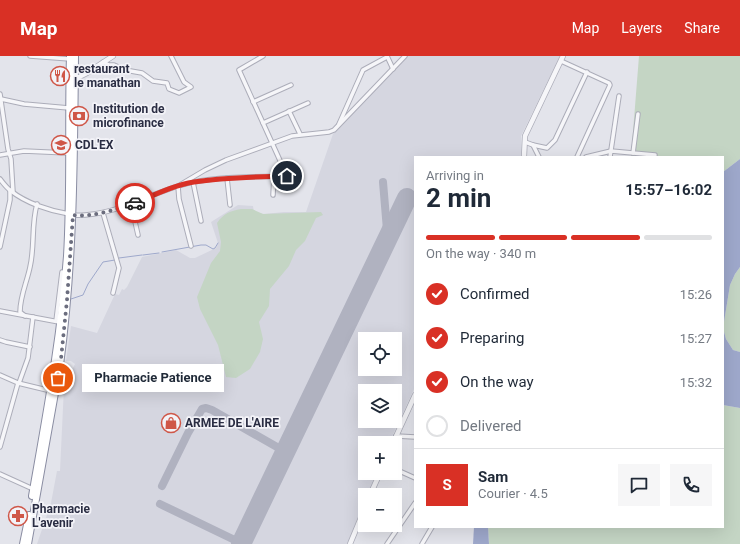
<!DOCTYPE html>
<html lang="en">
<head>
<meta charset="utf-8">
<style>
  body { margin:0; font-family:Roboto,sans-serif; background:#f6f6f7; color:#1f2937; height:100vh; display:flex; flex-direction:column; font-size:15px; white-space:nowrap }
  * { box-sizing:border-box; margin:0 }
  p { font-size:13px; color:#747a83 }
  .icon { flex:none; width:22px; height:22px; fill:none; stroke:currentColor; stroke-width:2; stroke-linecap:round; stroke-linejoin:round }
  .map { position:relative; flex:1; overflow:hidden }
  .sheet { position:absolute; left:414px; top:100px; width:310px; height:372px; display:flex; flex-direction:column; background:#fff; border-radius:0px; box-shadow:0 4px 16px #0002 }
  .sheet>* { flex:none }
  .buttons { position:absolute; left:358px; top:276px; display:grid; gap:8px }
  .buttons a { display:grid; place-items:center; width:44px; height:44px; border-radius:0px; background:#fff; box-shadow:0 4px 16px #0002; font-size:20px }
  .pin { position:absolute; display:grid; place-items:center; width:34px; height:34px; color:#fff; margin:-17px; border:2px solid #fff; border-radius:50%; box-shadow:0 1px 4px #0007 }
  .courier { position:absolute; display:grid; place-items:center; width:40px; height:40px; margin:-20px; border:3px solid #d93025; border-radius:50%; background:#fff; color:#222; box-shadow:0 1px 5px #0007 }
  .bubble { position:absolute; height:28px; border-radius:0px; background:#fff; box-shadow:0 4px 16px #0002; font-size:13px; font-weight:700; line-height:28px; text-align:center }
  .headline em { font-style:normal; font-weight:700 }
  .headline div { display:flex; flex-direction:column-reverse }
  .headline { display:flex; align-items:center; justify-content:space-between; height:68px; padding:0 12px }
  h1 { font-size:26px; font-weight:700; line-height:30px }
  .bar { display:grid; grid-template-columns:repeat(4,1fr); gap:6px 4px; align-content:center; height:48px; padding:0 12px }
  .bar i { height:5px; border-radius:3px; background:#e0e1e3 }
  .bar .on { background:#d93025 }
  .bar p { grid-column:span 4 }
  .line { display:flex; align-items:center; gap:10px; padding:0 12px; border-top:1px solid #e0e1e3 }
  .line div { flex:1 }
  .round { display:grid; place-items:center; flex:none; width:42px; height:42px; border-radius:0px; background:#f6f6f7 }
  ol { padding:0 12px; list-style:none }
  li { display:flex; align-items:center; gap:12px; height:44px }
  li p { margin-inline-start:auto }
  li .icon { padding:4px; border-radius:50%; background:#d93025; color:#fff; stroke-width:4 }
  li:last-child { color:#747a83 }
  li i { width:22px; height:22px; border:2px solid #e0e1e3; border-radius:50% }
  header { display:flex; align-items:center; gap:24px; box-sizing:border-box; height:56px; padding:0 20px; background:#d93025; color:#fff }
  header strong { font-size:19px }
  nav { display:flex; gap:22px; margin-inline-start:auto; font-size:14px }
  .map>svg:first-child { display:block }
  .built { fill:#d5d6e0; fill-rule:evenodd }
  .green { fill:#c4d5c4 }
  .water { fill:#9ea8cb }
  .lines { fill:none; stroke-linecap:round; stroke-linejoin:round }
  .stream { stroke:#9ea8cb; stroke-width:1 }
  .taxiway { stroke:#b0b2c0; stroke-width:8 }
  .runway { stroke:#b0b2c0; stroke-width:20 }
  .minor-casing { stroke:#acadb9; stroke-width:5.5 }
  .tertiary-casing { stroke:#acadb9; stroke-width:6 }
  .trunk-casing { stroke:#8a8da2; stroke-width:8 }
  .minor { stroke:#f6f6f9; stroke-width:3.5 }
  .tertiary { stroke:#f6f6f9; stroke-width:4.5 }
  .trunk { stroke:#fff; stroke-width:6 }
  .done { stroke:#6b6d7e; stroke-width:4; stroke-dasharray:0 7.2 }
  .route { stroke:#d93025; stroke-width:5 }
  .labels { text-anchor:middle; dominant-baseline:central; stroke-width:3.5; stroke-linejoin:round; paint-order:stroke }
  .poi-label { font-size:12px; font-weight:bold; fill:#2a2d43; stroke:#f3f3f8; text-anchor:start }
</style>
</head>
<body>
<header>
<strong>Map</strong>
<nav><a>Map</a><a>Layers</a><a>Share</a></nav>
</header>
<div class="map">
<svg width="740" height="488" viewBox="0 0 740 488">
  <rect width="100%" height="100%" fill="#e3e4eb"/>
  <path class="built" d="M406,0H560L521,80V101H415V331L389,387H365V417H377L367,439H365V445L347,488H37L51,447L57,415H60L65,310L72,314L75,308L71,305H66L71,270L97,277L115,238L119,239L122,233L124,234L127,231L142,201L176,194L190,202H195L216,192L218,187L211,166L238,149L253,150L254,156L264,158L284,156H306L333,78ZM365,283H395V313H365ZM365,335H395V365H365Z"/>
  <g class="green">
    <polygon points="639,0 740,0 740,103 723,116 723,101 631,101"/>
    <path d="M241,153H252L263,158L321,156L323,159L316,162L305,185L296,194L289,210L270,233L269,250L259,266L263,283L260,296L250,313L236,322L226,321L218,289L200,253L197,241L211,207L220,195L221,186L217,167C224,157 230,155 241,153Z"/>
    <polygon points="740,211 740,296 733,294 726,283 723,272 730,229 735,218"/>
    <polygon points="723,349 740,352 740,488 489,488 488,471 723,471"/>
  </g>
  <g class="water">
    <polygon points="740,103 740,211 735,218 730,229 723,272 726,283 733,294 740,296 740,352 723,349 723,116"/>
    <polygon points="474,471 488,471 489,488 473,488"/>
  </g>
  <g class="lines">
    <g class="stream">
      <polyline points="162,196 201,189 206,189 213,193 215,192 218,187"/>
      <polyline points="143,199 159,197"/>
      <polyline points="119,202 142,199"/>
      <polyline points="71,243 83,239 88,228 103,206 115,204"/>
    </g>
    <g class="taxiway">
      <polyline points="383,126 387,174 385,187"/>
      <polyline points="162,430 188,377 202,353 206,352 212,354 284,395"/>
      <polyline points="160,448 241,487"/>
    </g>
    <polyline class="runway" points="241,488 407,142"/>
    <g class="minor-casing">
      <g id="minor">
        <polyline points="30,0 70,3"/>
        <polyline points="387,0 393,13"/>
        <polyline points="561,5 609,27 610,29 577,101"/>
        <polyline points="103,6 109,9 114,9 125,14 142,17 153,25 167,27 169,33 179,37 191,31 184,26 171,0"/>
        <polyline points="0,38 8,93 11,103 13,136"/>
        <polyline points="1,43 24,48 69,52"/>
        <polyline points="253,46 291,29"/>
        <polyline points="289,55 300,78"/>
        <polyline points="263,67 308,47"/>
        <polyline points="339,68 363,14 387,1"/>
        <polyline points="525,86 533,89 539,101"/>
        <polyline points="533,89 547,92 555,84 587,16"/>
        <polyline points="633,97 638,58"/>
        <polyline points="0,99 24,95 68,97"/>
        <polyline points="586,101 611,95 655,99"/>
        <polyline points="610,101 619,40"/>
        <polyline points="227,122 230,149"/>
        <path d="M0,123C3,127 7,132 11,135C26,147 50,155 69,158"/>
        <polyline points="193,126 201,165"/>
        <polyline points="273,139 274,120"/>
        <polyline points="131,148 138,179"/>
        <polyline points="103,157 119,212 113,237"/>
        <path d="M73,159C80,160 87,159 94,158C129,153 159,133 193,126C223,120 256,121 287,120L239,14L263,0"/>
        <polyline points="191,190 179,143 178,130 205,114 226,104 292,80 329,76 334,74 405,0"/>
        <polyline points="0,191 10,144 10,134"/>
        <polyline points="0,255 59,266"/>
        <path d="M25,260L20,256C20,240 27,226 30,211C35,190 31,169 37,148"/>
        <polyline points="56,265 62,216"/>
        <polyline points="0,284 6,286 30,291"/>
        <polyline points="0,319 18,327 51,335"/>
        <polyline points="19,327 28,302 33,261"/>
        <polyline points="396,380 415,381"/>
        <polyline points="0,391 18,327"/>
        <polyline points="395,413 415,422"/>
        <polyline points="0,418 33,433"/>
        <polyline points="387,488 415,447"/>
        <polyline points="422,488 432,471"/>
      </g>
    </g>
    <g class="tertiary-casing">
      <g id="tertiary">
        <polyline points="75,23 87,17 113,0"/>
        <polyline points="524,101 525,80 563,0"/>
        <polyline points="393,387 415,339"/>
        <polyline points="370,439 380,417"/>
        <polyline points="350,488 365,452"/>
      </g>
    </g>
    <g class="trunk-casing">
      <g id="trunk">
        <path d="M32,440C46,360 61,281 67,200C71,133 68,67 70,0"/>
        <polyline points="23,488 29,459"/>
        <path d="M28,488L60,309C74,206 74,103 75,0"/>
      </g>
    </g>
    <use href="#minor" class="minor"/>
    <use href="#tertiary" class="tertiary"/>
    <use href="#trunk" class="trunk"/>
  </g>
  <g class="lines">
    <path class="done" d="M58,322L61,303L67,244L73,159C91,162 118,153 135,147"/>
    <path class="route" d="M135,147C154,139 174,129 194,126C225,121 256,121 287,120"/>
  </g>
  <defs>
    <g id="restaurant-ring" transform="scale(1)"><circle r="9.5" fill="#f3f3f8" stroke="#cf5748" stroke-width="1.5"/><path d="M-5-6h1v4h1v-4h1v4h1v-4h1v5L-1.5 .5V6h-2V.5L-5-1ZM5-6V6H3V1.5H1.5Q1.5-4 5-6Z" fill="#cf5748"/></g>
    <g id="bank-ring" transform="scale(1)"><circle r="9.5" fill="#f3f3f8" stroke="#cf5748" stroke-width="1.5"/><path d="M-6-4H6V4H-6ZM0-2.3a2.3 2.3 0 1 0 0 4.6a2.3 2.3 0 1 0 0-4.6Z" fill="#cf5748"/></g>
    <g id="school-ring" transform="scale(1)"><circle r="9.5" fill="#f3f3f8" stroke="#cf5748" stroke-width="1.5"/><path d="M0-5L7-2L0 1L-7-2ZM-4 1L0 2.5L4 1V4Q0 6-4 4Z" fill="#cf5748"/></g>
    <g id="shop-ring" transform="scale(1)"><circle r="9.5" fill="#f3f3f8" stroke="#cf5748" stroke-width="1.5"/><path d="M-5-2.5h2.3a2.7 3.5 0 0 1 5.4 0H5L5.5 6h-11ZM-1.5-2.5h3a1.5 2.3 0 0 0-3 0Z" fill="#cf5748"/></g>
    <g id="pharmacy-ring" transform="scale(1)"><circle r="9.5" fill="#f3f3f8" stroke="#cf5748" stroke-width="1.5"/><path d="M-2-6h4v4h4v4h-4v4h-4v-4h-4v-4h4Z" fill="#cf5748"/></g>
  </defs>
  <g fill-rule="evenodd">
    <use href="#restaurant-ring" x="60" y="20"/>
    <use href="#bank-ring" x="79" y="60"/>
    <use href="#school-ring" x="61" y="89"/>
    <use href="#shop-ring" x="171" y="367"/>
    <use href="#pharmacy-ring" x="18" y="460"/>
  </g>
  <g class="labels">
    <g class="poi-label">
      <text x="74" y="13">restaurant<tspan x="74" dy="14">le manathan</tspan></text>
      <text x="93" y="53">Institution de<tspan x="93" dy="14">microfinance</tspan></text>
      <text x="75" y="89">CDL'EX</text>
      <text x="185" y="367">ARMEE DE L'AIRE</text>
      <text x="32" y="453">Pharmacie<tspan x="32" dy="14">L'avenir</tspan></text>
    </g>
  </g>
</svg>
<div class="buttons">
<a><svg class="icon" aria-label="locate" viewBox="0 0 24 24"><circle cx="12" cy="12" r="6"/><path d="M12 2v4M12 18v4M2 12h4M18 12h4"/></svg></a>
<a><svg class="icon" aria-label="layers" viewBox="0 0 24 24"><path d="M12 4l9 5-9 5-9-5zM3 14l9 5 9-5"/></svg></a>
<a>+</a>
<a>−</a>
</div>
<div class="pin" style="left:58px;top:322px;background:#ea580c"><svg class="icon" aria-label="bag" viewBox="0 0 24 24"><path d="M5 8h14l-1 12H6zM9 8a3 3 0 0 1 6 0"/></svg></div>
<div class="pin" style="left:287px;top:120px;background:#1f2937"><svg class="icon" aria-label="home" viewBox="0 0 24 24"><path d="M3 11l9-7 9 7M6 9v11h12V9"/></svg></div>
<div class="courier" style="left:135px;top:147px"><svg class="icon" aria-label="car" viewBox="0 0 24 24"><path d="M5 17H2v-5l4-1 3-4h7l3 4 3 1v5h-3M9 17h6M6 11h13"/><circle cx="7" cy="17" r="2"/><circle cx="17" cy="17" r="2"/></svg></div>
<div class="bubble" style="left:82px;top:308px;width:142px">Pharmacie Patience</div>
<section class="sheet">
<div class="headline"><div><h1>2 min</h1><p>Arriving in</p></div><em>15:57–16:02</em></div>
<div class="bar"><i class="on"></i><i class="on"></i><i class="on"></i><i></i><p>On the way · 340 m</p></div>
<ol>
<li><svg class="icon" aria-label="check" viewBox="0 0 24 24"><path d="M5 12l5 5 9-10"/></svg>Confirmed<p>15:26</p></li>
<li><svg class="icon" aria-label="check" viewBox="0 0 24 24"><path d="M5 12l5 5 9-10"/></svg>Preparing<p>15:27</p></li>
<li><svg class="icon" aria-label="check" viewBox="0 0 24 24"><path d="M5 12l5 5 9-10"/></svg>On the way<p>15:32</p></li>
<li><i></i>Delivered</li>
</ol>
<div class="line" style="height:72px"><b class="round" style="background:#d93025;color:#fff">S</b><div><b>Sam</b><p>Courier · 4.5</p></div><a class="round"><svg class="icon" aria-label="chat" viewBox="0 0 24 24"><path d="M4 5h16v11H9l-5 4z"/></svg></a><a class="round"><svg class="icon" aria-label="phone" viewBox="0 0 24 24"><path d="M5 4h4l2 5-3 2q2 4 5 5l2-3 5 2v4C11 20 4 13 5 4z"/></svg></a></div>
</section>
</div>
</body>
</html>
